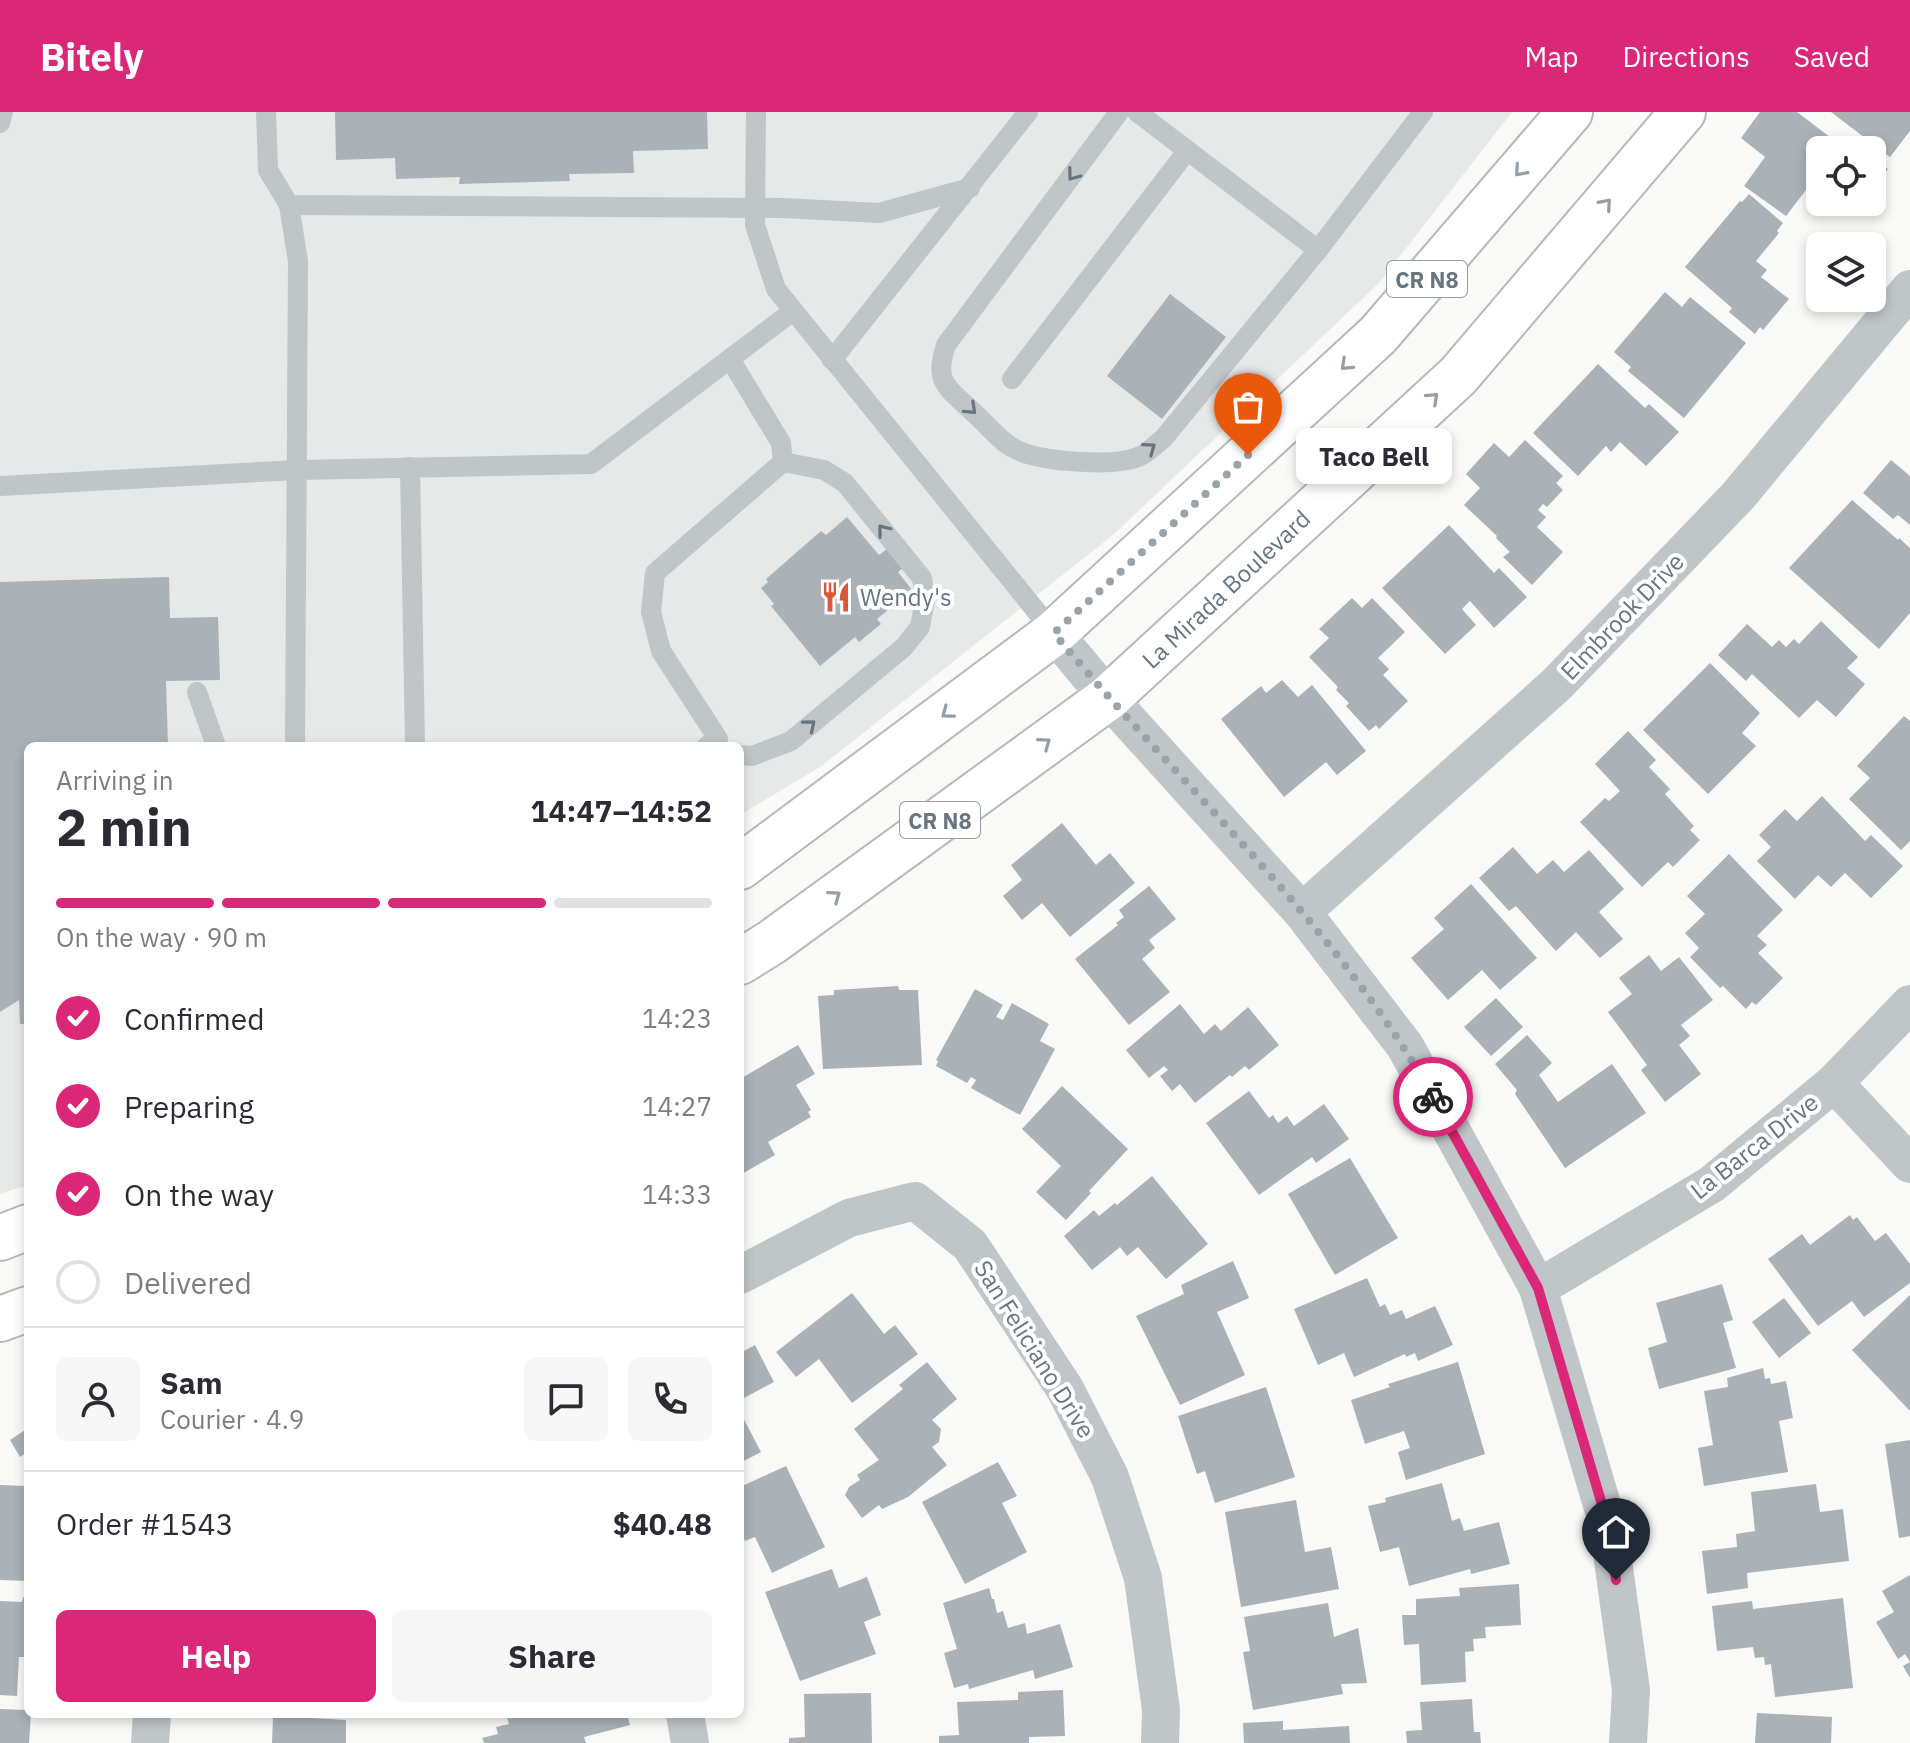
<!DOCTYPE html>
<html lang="en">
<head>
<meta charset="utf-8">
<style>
  body { margin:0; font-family:"IBM Plex Sans",sans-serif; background:#f7f7f7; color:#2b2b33; height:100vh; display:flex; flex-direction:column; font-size:30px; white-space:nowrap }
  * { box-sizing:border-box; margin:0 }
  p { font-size:26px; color:#7c7c81 }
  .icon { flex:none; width:44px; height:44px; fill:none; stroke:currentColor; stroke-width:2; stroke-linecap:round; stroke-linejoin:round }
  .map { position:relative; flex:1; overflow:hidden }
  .drawer { position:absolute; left:24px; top:630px; width:720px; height:976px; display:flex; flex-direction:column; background:#fff; border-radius:12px; box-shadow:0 4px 12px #0003 }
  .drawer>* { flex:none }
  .fabs { position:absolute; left:1806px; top:24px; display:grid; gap:16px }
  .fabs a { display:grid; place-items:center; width:80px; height:80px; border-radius:12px; background:#fff; box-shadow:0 4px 12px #0003; font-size:40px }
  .pin { position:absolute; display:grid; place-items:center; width:68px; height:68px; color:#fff; margin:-82px -34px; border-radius:50% 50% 50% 0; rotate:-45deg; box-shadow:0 0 8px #0007 }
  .pin .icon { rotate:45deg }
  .courier { position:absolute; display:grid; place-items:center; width:80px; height:80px; margin:-40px; border:6px solid #db2777; border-radius:50%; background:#fff; color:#222; box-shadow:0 2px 10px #0007 }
  .bubble { position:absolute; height:56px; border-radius:12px; background:#fff; box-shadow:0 4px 12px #0003; font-size:26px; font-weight:700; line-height:56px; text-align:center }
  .head em { font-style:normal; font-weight:700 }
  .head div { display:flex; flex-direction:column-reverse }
  .head { display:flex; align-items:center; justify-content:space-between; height:136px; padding:0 32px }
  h1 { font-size:52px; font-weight:700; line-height:60px }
  .bar { display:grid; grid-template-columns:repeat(4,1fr); gap:12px 8px; align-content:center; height:96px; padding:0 32px }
  .bar i { height:10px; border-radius:6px; background:#e1e1e2 }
  .bar .on { background:#db2777 }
  .bar p { grid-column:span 4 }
  .line { display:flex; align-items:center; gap:20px; padding:0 32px; border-top:2px solid #e1e1e2 }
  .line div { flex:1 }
  .round { display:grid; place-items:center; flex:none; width:84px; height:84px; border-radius:12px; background:#f7f7f7 }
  ol { padding:0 32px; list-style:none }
  li { display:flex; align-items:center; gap:24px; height:88px }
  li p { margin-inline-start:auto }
  li .icon { padding:8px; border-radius:50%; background:#db2777; color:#fff; stroke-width:4 }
  li:last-child { color:#7c7c81 }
  li i { width:44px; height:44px; border:4px solid #e1e1e2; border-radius:50% }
  .cta { display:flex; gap:16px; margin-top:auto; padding:16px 32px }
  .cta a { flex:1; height:92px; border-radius:12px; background:#db2777; color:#fff; font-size:32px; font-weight:700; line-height:92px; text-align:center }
  .cta a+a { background:#f7f7f7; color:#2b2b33 }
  header { display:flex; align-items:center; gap:48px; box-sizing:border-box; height:112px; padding:0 40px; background:#db2777; color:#fff }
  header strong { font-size:38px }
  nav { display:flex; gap:44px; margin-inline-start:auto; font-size:28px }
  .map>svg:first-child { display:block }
  .built { fill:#e7e8e8 }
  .building { fill:#aab2b7 }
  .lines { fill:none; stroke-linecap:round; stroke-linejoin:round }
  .primary-casing { stroke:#b4b9bd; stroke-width:48 }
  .service { stroke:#c0c5c8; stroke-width:20 }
  .minor { stroke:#c0c5c8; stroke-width:38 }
  .primary { stroke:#fff; stroke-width:44 }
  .oneway { stroke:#949ea6 }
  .oneway2 { stroke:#667580 }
  .done { stroke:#99a3aa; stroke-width:8; stroke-dasharray:0 14.4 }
  .route { stroke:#db2777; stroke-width:10 }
  .labels { text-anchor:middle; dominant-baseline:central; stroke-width:8; stroke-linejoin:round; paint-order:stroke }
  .shield { fill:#fff; stroke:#949ea6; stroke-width:2 }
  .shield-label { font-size:22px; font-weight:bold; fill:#667580 }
  .street-label { font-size:24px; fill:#667580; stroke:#fff }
  .poi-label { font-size:24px; fill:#667580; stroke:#fff; text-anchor:start }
</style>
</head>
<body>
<header>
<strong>Bitely</strong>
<nav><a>Map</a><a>Directions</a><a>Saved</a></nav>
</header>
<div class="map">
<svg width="1910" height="1631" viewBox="0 0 1910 1631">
  <rect width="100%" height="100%" fill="#f9f9f7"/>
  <polygon class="built" points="0,0 1512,0 1379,171 1113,423 823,653 740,703 740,634 28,634 28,1073 0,1082"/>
  <g class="building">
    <polygon points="335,0 707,0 708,37 633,39 634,61 569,62 570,69 459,72 460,65 396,67 395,46 336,48"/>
    <polygon points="1760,0 1797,0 1847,38 1852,31 1862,38 1820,38 1820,89 1806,78 1786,104 1744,74 1765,45 1741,26"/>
    <polygon points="1831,0 1910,0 1910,19 1890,45"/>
    <polygon points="1872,46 1888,57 1872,78"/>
    <polygon points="1749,82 1783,111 1777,119 1779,121 1756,149 1767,158 1761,165 1789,187 1763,218 1760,215 1755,222 1729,200 1732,196 1685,155 1740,89 1742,90"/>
    <polygon points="1665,180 1682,195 1690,185 1746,231 1684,306 1628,259 1631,255 1614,240"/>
    <polygon points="1170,182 1226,225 1162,307 1107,264"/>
    <polygon points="1598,252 1645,296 1649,292 1679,320 1646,354 1620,330 1611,340 1606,334 1578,364 1533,321"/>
    <polygon points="1525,328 1563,364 1556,371 1563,378 1547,395 1543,392 1538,398 1546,405 1537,415 1563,440 1532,473 1503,445 1510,440 1496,426 1497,424 1464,393 1480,376 1466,362 1494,331 1509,345"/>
    <polygon points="1891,348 1910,364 1910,413 1898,403 1893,407 1863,381"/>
    <polygon points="1852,388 1898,428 1899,426 1910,436 1910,501 1879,537 1789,456"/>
    <polygon points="847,405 879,443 887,437 903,456 898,460 912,478 877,507 881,512 859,530 855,525 820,554 771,494 774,492 761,476 768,470 766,467 821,419 826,423"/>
    <polygon points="1449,413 1494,461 1499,456 1527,485 1494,516 1470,489 1462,497 1476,513 1445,542 1382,476"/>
    <polygon points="169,465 170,506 218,505 220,568 166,569 168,634 28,634 28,912 20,912 19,888 0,900 0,470"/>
    <polygon points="1352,486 1362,496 1372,486 1405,520 1378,546 1389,557 1383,563 1408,589 1379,617 1376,613 1369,619 1346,594 1349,591 1336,578 1338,575 1309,545 1329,526 1319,517"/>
    <polygon points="1821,509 1858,545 1847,556 1865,572 1836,605 1817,588 1799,606 1752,562 1746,569 1718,543 1747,512 1772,535 1779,528 1786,535 1794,527 1799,532"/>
    <polygon points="1710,551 1760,601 1742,621 1756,634 1708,682 1643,618"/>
    <polygon points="1282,568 1298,585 1312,573 1366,639 1337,663 1326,650 1284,685 1221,607 1261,574 1266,581"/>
    <polygon points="1904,604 1910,609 1910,729 1901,738 1849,687 1870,666 1857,654"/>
    <polygon points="1628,619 1656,648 1649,655 1670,677 1665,682 1694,714 1690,718 1700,728 1673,755 1668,750 1642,775 1580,710 1605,686 1609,689 1620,679 1595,652"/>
    <polygon points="1822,684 1865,729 1871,723 1903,754 1871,786 1845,761 1831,775 1818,763 1795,787 1757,749 1771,735 1759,723 1785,697 1797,709"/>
    <polygon points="1062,711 1096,753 1110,741 1135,771 1070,825 1042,791 1022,808 1003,784 1022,768 1011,753"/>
    <polygon points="1513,735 1537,762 1553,748 1564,760 1589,738 1624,777 1599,800 1623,827 1600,846 1576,820 1556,839 1516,794 1509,799 1479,766"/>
    <polygon points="1729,742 1783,798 1757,824 1767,833 1758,841 1783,866 1756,893 1752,890 1746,897 1723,874 1720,876 1690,845 1699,836 1685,821 1705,802 1687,784"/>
    <polygon points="1471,772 1537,846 1500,878 1482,858 1448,888 1411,846 1444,817 1434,806"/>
    <polygon points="1149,774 1176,807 1149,828 1155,836 1142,847 1170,880 1129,913 1075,847 1118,813 1116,811 1124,805 1119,798"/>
    <polygon points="1649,843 1661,859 1679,845 1713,888 1681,913 1690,924 1679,933 1701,962 1665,990 1641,958 1647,953 1608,900 1632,882 1619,866"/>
    <polygon points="898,874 899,878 918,878 922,953 823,957 818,884 834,883 834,878"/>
    <polygon points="975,877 1003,893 996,905 1003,908 1012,891 1049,912 1040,929 1055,937 1020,1003 971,976 976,968 971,965 967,971 936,954 938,949 936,948"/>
    <polygon points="1496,886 1523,915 1491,944 1464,915"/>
    <polygon points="1180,892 1204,922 1215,912 1221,919 1248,895 1279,933 1249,958 1245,954 1232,965 1230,963 1195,991 1180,972 1172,979 1160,964 1168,958 1164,954 1149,966 1126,938"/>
    <polygon points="1527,923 1552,951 1539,963 1558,990 1612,952 1646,1001 1565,1056 1515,982 1517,978 1495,952"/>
    <polygon points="798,933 815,962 796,973 811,998 808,1000 811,1005 768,1030 775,1043 740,1063 740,967"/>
    <polygon points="1062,974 1128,1037 1089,1079 1091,1081 1066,1108 1036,1080 1061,1054 1022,1017"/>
    <polygon points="1249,979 1269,1006 1273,1003 1278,1011 1287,1004 1294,1014 1324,992 1349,1027 1316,1051 1312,1045 1259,1083 1206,1011"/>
    <polygon points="1350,1046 1398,1126 1335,1163 1288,1082"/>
    <polygon points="1152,1064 1208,1132 1166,1167 1138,1135 1127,1144 1120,1135 1092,1158 1064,1124 1094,1098 1099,1104 1115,1091 1117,1093"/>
    <polygon points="1850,1103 1853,1108 1857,1105 1875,1129 1886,1121 1910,1152 1910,1171 1864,1205 1852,1189 1818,1214 1768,1147 1802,1122 1810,1133"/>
    <polygon points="1233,1149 1249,1186 1217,1200 1245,1263 1180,1293 1136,1204 1184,1182 1181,1173"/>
    <polygon points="1367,1166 1380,1195 1385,1192 1390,1203 1402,1198 1406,1207 1435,1194 1453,1233 1418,1249 1415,1241 1406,1245 1405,1242 1354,1265 1344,1241 1318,1253 1294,1197"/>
    <polygon points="1722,1172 1733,1208 1723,1211 1736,1256 1659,1277 1648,1236 1667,1230 1656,1191"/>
    <polygon points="852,1181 884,1222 895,1213 918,1242 852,1291 819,1247 796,1265 776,1240"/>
    <polygon points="1910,1183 1910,1299 1852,1238"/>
    <polygon points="1784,1186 1811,1221 1779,1246 1752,1210"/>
    <polygon points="755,1233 774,1270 740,1288 740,1241"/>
    <polygon points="927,1250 957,1287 932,1308 941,1317 939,1330 932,1335 947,1353 908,1385 882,1397 879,1393 862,1406 845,1383 849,1375 860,1368 857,1363 879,1348 854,1317 903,1277 899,1273"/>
    <polygon points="1458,1250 1485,1342 1406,1368 1398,1340 1410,1336 1404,1319 1365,1332 1351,1288 1390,1275 1388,1272"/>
    <polygon points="1763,1256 1765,1267 1770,1266 1771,1272 1786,1269 1793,1306 1779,1309 1788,1360 1704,1374 1698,1336 1713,1333 1704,1279 1728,1275 1727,1266"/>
    <polygon points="1266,1275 1295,1365 1215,1391 1205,1359 1197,1362 1178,1304"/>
    <polygon points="740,1300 761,1340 740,1351"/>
    <polygon points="28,1316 28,1345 26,1341 20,1345 10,1328"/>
    <polygon points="1910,1328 1910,1424 1899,1426 1885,1332"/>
    <polygon points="998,1350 1017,1384 1002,1391 1027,1440 965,1472 922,1390"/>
    <polygon points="786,1354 825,1435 772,1461 755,1425 745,1429 740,1418 740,1375"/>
    <polygon points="1442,1371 1452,1409 1460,1406 1464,1419 1499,1410 1510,1452 1471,1462 1470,1457 1409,1474 1399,1435 1380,1440 1368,1394 1386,1390 1385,1386"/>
    <polygon points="1816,1372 1820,1400 1843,1397 1849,1449 1747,1461 1748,1476 1707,1482 1702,1439 1737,1435 1736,1422 1755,1419 1751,1380"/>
    <polygon points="0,1373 28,1374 28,1469 0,1468"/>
    <polygon points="1296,1388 1305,1440 1331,1435 1339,1477 1241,1495 1225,1400"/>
    <polygon points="832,1457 839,1476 867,1465 881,1503 864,1510 876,1542 800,1569 765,1480"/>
    <polygon points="1910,1463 1910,1566 1903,1554 1910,1550 1905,1542 1898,1547 1876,1510 1894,1500 1882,1479"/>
    <polygon points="1519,1472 1521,1513 1485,1515 1486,1526 1473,1527 1474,1539 1465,1540 1466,1570 1421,1573 1419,1532 1404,1533 1402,1503 1416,1503 1416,1487 1460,1484 1459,1476"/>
    <polygon points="989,1476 992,1487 994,1487 997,1501 1003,1499 1008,1516 1025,1511 1027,1522 1060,1512 1073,1555 1035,1567 1033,1558 969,1577 968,1572 954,1576 944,1541 957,1537 943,1491"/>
    <polygon points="23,1485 28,1485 28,1545 19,1545 17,1584 0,1583 0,1489 22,1490"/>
    <polygon points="1843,1486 1853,1576 1775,1585 1771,1552 1765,1553 1764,1545 1755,1546 1753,1535 1717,1539 1712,1494 1752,1489 1753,1497"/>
    <polygon points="1328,1491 1334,1525 1358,1516 1367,1571 1341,1572 1343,1582 1253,1598 1243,1540 1250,1539 1244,1505"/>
    <polygon points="1063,1578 1065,1624 1029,1625 1029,1631 939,1631 939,1624 959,1623 957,1590 1018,1588 1018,1580"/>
    <polygon points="871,1581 872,1631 789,1631 789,1626 805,1625 804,1582"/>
    <polygon points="1472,1587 1474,1620 1480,1620 1481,1631 1407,1631 1406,1619 1422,1618 1420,1590"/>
    <polygon points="0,1597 28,1598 28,1602 31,1602 29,1631 0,1631"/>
    <polygon points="1757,1601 1832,1605 1831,1631 1755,1631"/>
    <polygon points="524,1602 627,1602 630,1613 584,1625 586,1631 484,1631 482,1626 498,1622 496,1615 509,1612 507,1606"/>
    <polygon points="273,1604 346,1608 346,1631 272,1631"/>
    <polygon points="1283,1609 1283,1618 1349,1614 1350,1631 1244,1631 1243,1611"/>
  </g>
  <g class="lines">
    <g class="primary-casing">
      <g id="primary">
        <polyline points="740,755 1054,521 1378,223 1570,0"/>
        <polyline points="740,850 772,830 1108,586 1458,264 1683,0"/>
        <polyline points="0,1126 28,1115"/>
        <polyline points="0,1207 28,1197"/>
      </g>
    </g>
    <g class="service">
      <polyline points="266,0 268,58 289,93 783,96 879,101 970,76"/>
      <polyline points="756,0 755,113 776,177 1054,521"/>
      <path d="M1119,0L946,233C933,271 948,276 973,300C986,311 1000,330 1015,337C1039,350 1113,355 1138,345C1147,342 1156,332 1163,327L1318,138L1423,0"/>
      <polyline points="1137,0 1318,138"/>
      <polyline points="0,11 3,0"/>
      <polyline points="289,93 298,149 295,634"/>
      <polyline points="832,248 1028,0"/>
      <polyline points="1012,267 1187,39"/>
      <polyline points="410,355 415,634"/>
      <polyline points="0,374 297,358 591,352 793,199"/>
      <polyline points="197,580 216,634"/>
      <polyline points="707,634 718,627 661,539 651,500 655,461 783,350 781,331 730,247"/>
      <polyline points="740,643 752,644 791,629 904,535 920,515 925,488 922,466 845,371 824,358 783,350"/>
    </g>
    <g class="minor">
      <polyline points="1054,521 1108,586 1302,800 1405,934 1538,1176 1608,1413 1631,1578 1628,1631"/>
      <polyline points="1302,800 1557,572 1738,384 1910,177"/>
      <polyline points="1834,971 1910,1052"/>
      <polyline points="740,1163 849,1106 915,1089 970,1133 1065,1277 1110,1365 1143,1466 1161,1598 1160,1631"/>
      <polyline points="1538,1176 1712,1072 1834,971 1910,892"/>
      <polyline points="685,1602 690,1631"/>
      <polyline points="150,1631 152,1602"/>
    </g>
    <use href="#primary" class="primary"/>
  </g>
  <defs><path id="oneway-chevron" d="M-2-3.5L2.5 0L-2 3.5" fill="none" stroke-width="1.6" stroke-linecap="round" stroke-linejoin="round" transform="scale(2)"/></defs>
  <g class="oneway">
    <use href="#oneway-chevron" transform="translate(1520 59) rotate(131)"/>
    <use href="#oneway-chevron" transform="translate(1606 92) rotate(-49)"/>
    <use href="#oneway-chevron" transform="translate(1346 253) rotate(137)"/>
    <use href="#oneway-chevron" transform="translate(1433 286) rotate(-43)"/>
    <use href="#oneway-chevron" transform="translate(947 601) rotate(143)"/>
    <use href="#oneway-chevron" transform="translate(1045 631) rotate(-36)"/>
    <use href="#oneway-chevron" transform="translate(835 784) rotate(-36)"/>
  </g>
  <g class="oneway2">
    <use href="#oneway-chevron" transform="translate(1073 63) rotate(127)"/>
    <use href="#oneway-chevron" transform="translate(971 297) rotate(43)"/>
    <use href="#oneway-chevron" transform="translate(1150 336) rotate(-36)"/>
    <use href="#oneway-chevron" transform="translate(883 418) rotate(-129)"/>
    <use href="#oneway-chevron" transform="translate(810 613) rotate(-40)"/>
  </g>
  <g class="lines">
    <path class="done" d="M1248,343L1054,521C1179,673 1337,812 1433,985"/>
    <polyline class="route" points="1433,985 1538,1176 1608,1413 1616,1468"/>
  </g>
  <defs>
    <g id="restaurant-bare" transform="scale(2.4)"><path d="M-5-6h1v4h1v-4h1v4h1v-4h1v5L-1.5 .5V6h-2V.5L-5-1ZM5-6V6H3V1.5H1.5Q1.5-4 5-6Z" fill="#db5936" stroke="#fff" stroke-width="2.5" paint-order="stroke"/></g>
  </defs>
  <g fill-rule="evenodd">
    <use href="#restaurant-bare" x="836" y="485"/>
  </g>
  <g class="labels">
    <g class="shield">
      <rect x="1387" y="149" width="80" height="36" rx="6"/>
      <rect x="900" y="690" width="80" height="36" rx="6"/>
    </g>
    <g class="shield-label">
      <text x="1427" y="167">CR N8</text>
      <text x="940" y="708">CR N8</text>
    </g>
    <g class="street-label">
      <text transform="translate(1226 477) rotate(-43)">La Mirada Boulevard</text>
      <text transform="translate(1622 504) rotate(-46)">Elmbrook Drive</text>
      <text transform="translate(1754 1034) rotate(-38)">La Barca Drive</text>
      <text transform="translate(1035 1237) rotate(58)">San Feliciano Drive</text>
    </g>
    <g class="poi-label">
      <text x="860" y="485">Wendy's</text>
    </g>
  </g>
</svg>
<div class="fabs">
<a><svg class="icon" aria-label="locate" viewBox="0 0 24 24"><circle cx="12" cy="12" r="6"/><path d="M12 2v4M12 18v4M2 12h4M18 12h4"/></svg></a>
<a><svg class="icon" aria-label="layers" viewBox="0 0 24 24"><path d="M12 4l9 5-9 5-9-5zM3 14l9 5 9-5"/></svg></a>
</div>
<div class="pin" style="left:1248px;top:343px;background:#ea580c"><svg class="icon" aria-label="bag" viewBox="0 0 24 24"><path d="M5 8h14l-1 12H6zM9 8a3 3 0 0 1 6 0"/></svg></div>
<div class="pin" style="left:1616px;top:1468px;background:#1f2937"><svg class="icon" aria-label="home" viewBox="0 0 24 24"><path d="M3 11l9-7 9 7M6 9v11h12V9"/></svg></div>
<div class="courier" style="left:1433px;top:985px"><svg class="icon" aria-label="bike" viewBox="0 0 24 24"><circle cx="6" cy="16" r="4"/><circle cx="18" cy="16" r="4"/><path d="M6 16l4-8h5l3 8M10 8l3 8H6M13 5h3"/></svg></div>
<div class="bubble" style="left:1296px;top:316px;width:156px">Taco Bell</div>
<section class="drawer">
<div class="head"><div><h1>2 min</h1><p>Arriving in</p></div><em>14:47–14:52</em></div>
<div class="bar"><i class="on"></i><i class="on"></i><i class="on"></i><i></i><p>On the way · 90 m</p></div>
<ol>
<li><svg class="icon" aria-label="check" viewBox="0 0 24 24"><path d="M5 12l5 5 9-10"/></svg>Confirmed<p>14:23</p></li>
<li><svg class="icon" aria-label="check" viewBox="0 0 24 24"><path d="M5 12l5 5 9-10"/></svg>Preparing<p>14:27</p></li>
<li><svg class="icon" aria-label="check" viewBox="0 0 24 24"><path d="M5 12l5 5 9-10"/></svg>On the way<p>14:33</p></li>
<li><i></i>Delivered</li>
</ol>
<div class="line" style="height:144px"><a class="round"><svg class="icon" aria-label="person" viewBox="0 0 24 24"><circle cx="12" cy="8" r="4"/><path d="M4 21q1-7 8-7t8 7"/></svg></a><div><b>Sam</b><p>Courier · 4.9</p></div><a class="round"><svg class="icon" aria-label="chat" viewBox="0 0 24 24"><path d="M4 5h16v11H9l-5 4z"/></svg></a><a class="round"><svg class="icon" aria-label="phone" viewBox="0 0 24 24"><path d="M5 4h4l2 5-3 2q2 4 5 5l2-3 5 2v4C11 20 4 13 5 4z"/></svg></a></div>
<div class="line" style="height:104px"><div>Order #1543</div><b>$40.48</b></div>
<div class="cta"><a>Help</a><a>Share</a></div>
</section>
</div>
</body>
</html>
